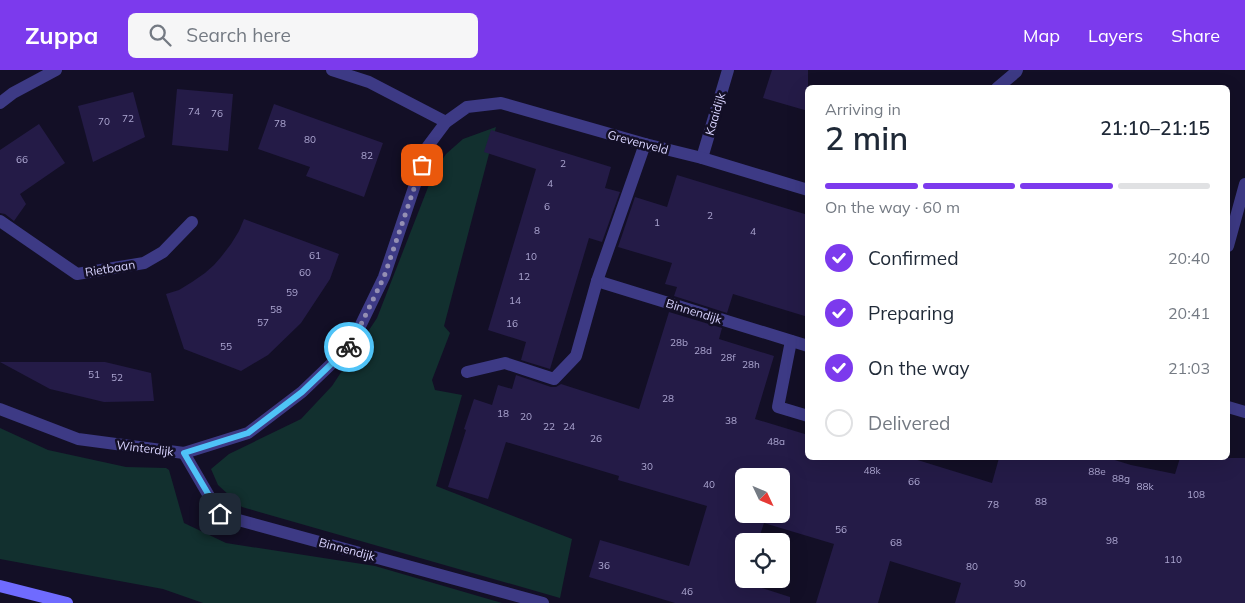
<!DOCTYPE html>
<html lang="en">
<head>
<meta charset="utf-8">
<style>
  body { margin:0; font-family:Mulish,sans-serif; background:#f6f6f7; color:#1f2937; height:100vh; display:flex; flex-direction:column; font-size:19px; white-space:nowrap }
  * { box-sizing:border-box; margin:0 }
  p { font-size:16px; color:#747a83 }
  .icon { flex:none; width:28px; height:28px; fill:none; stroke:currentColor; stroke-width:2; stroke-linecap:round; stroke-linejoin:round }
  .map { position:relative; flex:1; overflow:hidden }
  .drawer { position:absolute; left:805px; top:15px; width:425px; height:375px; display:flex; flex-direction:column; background:#fff; border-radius:8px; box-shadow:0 5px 20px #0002 }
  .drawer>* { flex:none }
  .needle { width:32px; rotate:134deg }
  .fabs { position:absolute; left:735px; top:398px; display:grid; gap:10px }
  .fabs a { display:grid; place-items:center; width:55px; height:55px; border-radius:8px; background:#fff; box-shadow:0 5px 20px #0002; font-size:25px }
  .pin { position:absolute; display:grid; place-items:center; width:42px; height:42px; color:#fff; margin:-21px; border-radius:10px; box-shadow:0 2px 8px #0006 }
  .courier { position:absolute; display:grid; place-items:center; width:50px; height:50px; margin:-25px; border:4px solid #4fc3f7; border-radius:50%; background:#fff; color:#222; box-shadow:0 1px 6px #0007 }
  .head em { font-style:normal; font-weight:600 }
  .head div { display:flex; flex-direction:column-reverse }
  .head { display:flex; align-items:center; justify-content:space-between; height:85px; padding:0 20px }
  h1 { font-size:32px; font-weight:600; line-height:38px }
  .bar { display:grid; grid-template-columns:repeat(4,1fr); gap:8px 5px; align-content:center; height:60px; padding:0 20px }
  .bar i { height:6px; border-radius:4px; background:#e0e1e3 }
  .bar .selected { background:#7c3aed }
  .bar p { grid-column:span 4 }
  ol { padding:0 20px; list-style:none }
  li { display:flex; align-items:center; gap:15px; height:55px }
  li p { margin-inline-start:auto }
  li .icon { padding:5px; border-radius:50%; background:#7c3aed; color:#fff; stroke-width:4 }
  li:last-child { color:#747a83 }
  li i { width:28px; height:28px; border:2px solid #e0e1e3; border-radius:50% }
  header { display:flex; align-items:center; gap:30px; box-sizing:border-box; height:70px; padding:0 25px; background:#7c3aed; color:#fff }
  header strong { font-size:24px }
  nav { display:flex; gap:28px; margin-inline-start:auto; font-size:18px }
  .search { width:350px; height:45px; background:#f6f6f7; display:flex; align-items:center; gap:12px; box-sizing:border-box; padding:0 18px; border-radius:8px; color:#747a83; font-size:19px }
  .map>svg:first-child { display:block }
  .green { fill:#12302f }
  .building { fill:#241b47; fill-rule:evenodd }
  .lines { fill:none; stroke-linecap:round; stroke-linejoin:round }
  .street { stroke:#3d3a85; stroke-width:12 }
  .secondary { stroke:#6f6bff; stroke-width:12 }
  .done { stroke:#948fb3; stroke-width:5; stroke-dasharray:0 9 }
  .route { stroke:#4fc3f7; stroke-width:6 }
  .labels { text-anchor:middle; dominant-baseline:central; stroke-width:5; stroke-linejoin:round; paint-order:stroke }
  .number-label { font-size:10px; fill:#aca6d1 }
  .street-label { font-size:12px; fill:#d9d4ff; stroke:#130f26 }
</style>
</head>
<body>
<header>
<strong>Zuppa</strong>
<div class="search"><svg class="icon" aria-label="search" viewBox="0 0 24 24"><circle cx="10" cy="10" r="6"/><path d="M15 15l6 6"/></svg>Search here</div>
<nav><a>Map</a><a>Layers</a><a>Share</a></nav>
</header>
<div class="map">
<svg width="1245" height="533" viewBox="0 0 1245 533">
  <rect width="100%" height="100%" fill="#130f26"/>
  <g class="green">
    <polygon points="496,57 444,256 450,263 432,310 435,320 462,325 436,416 572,469 560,528 242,437 218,415 211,399 229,384 301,349 332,316 377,248 434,102 446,84 463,69"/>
    <polygon points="0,358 48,380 126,397 166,398 169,400 184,453 226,473 375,496 502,533 203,533 163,519 0,489"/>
  </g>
  <g class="building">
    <polygon points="772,0 808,0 808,41 763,28"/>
    <polygon points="177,19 233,24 228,81 172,75"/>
    <polygon points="133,22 145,67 93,92 78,36"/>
    <polygon points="274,34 383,73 364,127 306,106 310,97 258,79"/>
    <polygon points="39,54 65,93 20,124 26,134 14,151 5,144 0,143 0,80"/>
    <polygon points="491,60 611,97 605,118 620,122 602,172 589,168 566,245 550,299 521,290 526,272 488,260 536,99 484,82"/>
    <polygon points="677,105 808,145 808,247 733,224 727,243 674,226 677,217 665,214 672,193 618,177 635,127 667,137"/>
    <polygon points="244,149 339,184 330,209 301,253 268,285 241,301 184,279 166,224 179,220 192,212 205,203 214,195 221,187 231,174 239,161"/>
    <path d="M669,242L722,258L719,269L774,286L755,349L808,365V388H911L992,413L999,388H1108L1131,395L1175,404L1180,388H1245V533H955L961,513L890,491L878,533H816L834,474L764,453L758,471H744V509H746L745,510L747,511L746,513L790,527V533H675L589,507L600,470L689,496L707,436L618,410L619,406L506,372L488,429L448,417L466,360L464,359L474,329L492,335L498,315L512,319L516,305L551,317H556L561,314L639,339ZM744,406H781V444H744Z"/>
    <polygon points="0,292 105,292 151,303 154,331 104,332 50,319"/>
  </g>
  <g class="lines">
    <g class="street">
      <polyline points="332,0 369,12 446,52"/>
      <polyline points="997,18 1016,2 1017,0"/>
      <polyline points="0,33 13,23 56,0"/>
      <polyline points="702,88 728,0"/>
      <polyline points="0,151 77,204 144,193 163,182 192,152"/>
      <polyline points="1228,176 1245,114"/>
      <polyline points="597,211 808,276"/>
      <polyline points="791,271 778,337 808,346"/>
      <polyline points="467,302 505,293 554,309 576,286 597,211 645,74"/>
      <polyline points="1228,337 1245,342"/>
      <polyline points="0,339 78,369 184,383 248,363 302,322 351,275 384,207 428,76 446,52 467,37 501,33 645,74 702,88 808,120"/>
      <polyline points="184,383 220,445 543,533"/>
    </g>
    <polyline class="secondary" points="0,516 67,533"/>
  </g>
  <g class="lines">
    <polyline class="done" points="349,277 351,275 384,207 422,95"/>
    <polyline class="route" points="220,444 184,383 248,363 302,322 349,277"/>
  </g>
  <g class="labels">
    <g class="number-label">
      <text x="194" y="41">74</text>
      <text x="217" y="43">76</text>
      <text x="128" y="48">72</text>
      <text x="104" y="51">70</text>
      <text x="280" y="53">78</text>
      <text x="310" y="69">80</text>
      <text x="367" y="85">82</text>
      <text x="22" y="89">66</text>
      <text x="563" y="93">2</text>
      <text x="550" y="113">4</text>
      <text x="547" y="136">6</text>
      <text x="710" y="145">2</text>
      <text x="657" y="152">1</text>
      <text x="537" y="160">8</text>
      <text x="753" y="161">4</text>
      <text x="315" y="185">61</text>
      <text x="531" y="186">10</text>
      <text x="305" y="202">60</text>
      <text x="524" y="206">12</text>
      <text x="292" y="222">59</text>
      <text x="515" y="230">14</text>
      <text x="276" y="239">58</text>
      <text x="263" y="252">57</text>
      <text x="512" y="253">16</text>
      <text x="679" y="272">28b</text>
      <text x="226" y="276">55</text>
      <text x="703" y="280">28d</text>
      <text x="728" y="287">28f</text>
      <text x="751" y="294">28h</text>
      <text x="94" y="304">51</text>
      <text x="117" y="307">52</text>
      <text x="668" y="328">28</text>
      <text x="503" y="343">18</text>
      <text x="526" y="346">20</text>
      <text x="731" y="350">38</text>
      <text x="549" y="356">22</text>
      <text x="569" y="356">24</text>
      <text x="596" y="368">26</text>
      <text x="776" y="371">48a</text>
      <text x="647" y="396">30</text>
      <text x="872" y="400">48k</text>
      <text x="1097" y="401">88e</text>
      <text x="1121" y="408">88g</text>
      <text x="914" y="411">66</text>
      <text x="709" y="414">40</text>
      <text x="1145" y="416">88k</text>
      <text x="1196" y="424">108</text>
      <text x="1041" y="431">88</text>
      <text x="993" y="434">78</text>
      <text x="841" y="459">56</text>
      <text x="1112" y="470">98</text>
      <text x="896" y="472">68</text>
      <text x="1173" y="489">110</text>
      <text x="604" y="495">36</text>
      <text x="972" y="496">80</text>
      <text x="1020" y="513">90</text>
      <text x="687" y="521">46</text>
    </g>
    <g class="street-label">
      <text transform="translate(715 44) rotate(-74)">Kaaidijk</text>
      <text transform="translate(638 72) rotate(15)">Grevenveld</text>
      <text transform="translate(110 198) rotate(-9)">Rietbaan</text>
      <text transform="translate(694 241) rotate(17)">Binnendijk</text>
      <text transform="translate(145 378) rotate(7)">Winterdijk</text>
      <text transform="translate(347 479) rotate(15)">Binnendijk</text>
    </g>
  </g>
</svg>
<div class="fabs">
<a><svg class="needle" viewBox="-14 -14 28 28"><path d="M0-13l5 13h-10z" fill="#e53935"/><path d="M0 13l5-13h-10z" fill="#747a83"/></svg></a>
<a><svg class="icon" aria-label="locate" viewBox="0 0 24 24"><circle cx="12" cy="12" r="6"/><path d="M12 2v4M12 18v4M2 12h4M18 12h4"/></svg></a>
</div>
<div class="pin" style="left:422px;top:95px;background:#ea580c"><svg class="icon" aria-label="bag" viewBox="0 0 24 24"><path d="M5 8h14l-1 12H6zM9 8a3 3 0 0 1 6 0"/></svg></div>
<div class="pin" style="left:220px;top:444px;background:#1f2937"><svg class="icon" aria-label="home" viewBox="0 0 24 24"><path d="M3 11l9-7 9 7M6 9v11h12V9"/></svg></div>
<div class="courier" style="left:349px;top:277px"><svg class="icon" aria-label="bike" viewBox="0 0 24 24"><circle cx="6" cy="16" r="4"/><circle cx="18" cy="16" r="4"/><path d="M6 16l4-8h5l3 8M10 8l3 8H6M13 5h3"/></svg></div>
<section class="drawer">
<div class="head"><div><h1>2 min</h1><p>Arriving in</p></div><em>21:10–21:15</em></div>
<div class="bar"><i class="selected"></i><i class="selected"></i><i class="selected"></i><i></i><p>On the way · 60 m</p></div>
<ol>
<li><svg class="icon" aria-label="check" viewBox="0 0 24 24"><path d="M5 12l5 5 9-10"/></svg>Confirmed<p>20:40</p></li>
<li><svg class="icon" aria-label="check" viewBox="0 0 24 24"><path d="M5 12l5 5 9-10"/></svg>Preparing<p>20:41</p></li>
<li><svg class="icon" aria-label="check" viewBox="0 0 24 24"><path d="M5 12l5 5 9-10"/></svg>On the way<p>21:03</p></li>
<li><i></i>Delivered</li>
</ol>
</section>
</div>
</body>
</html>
